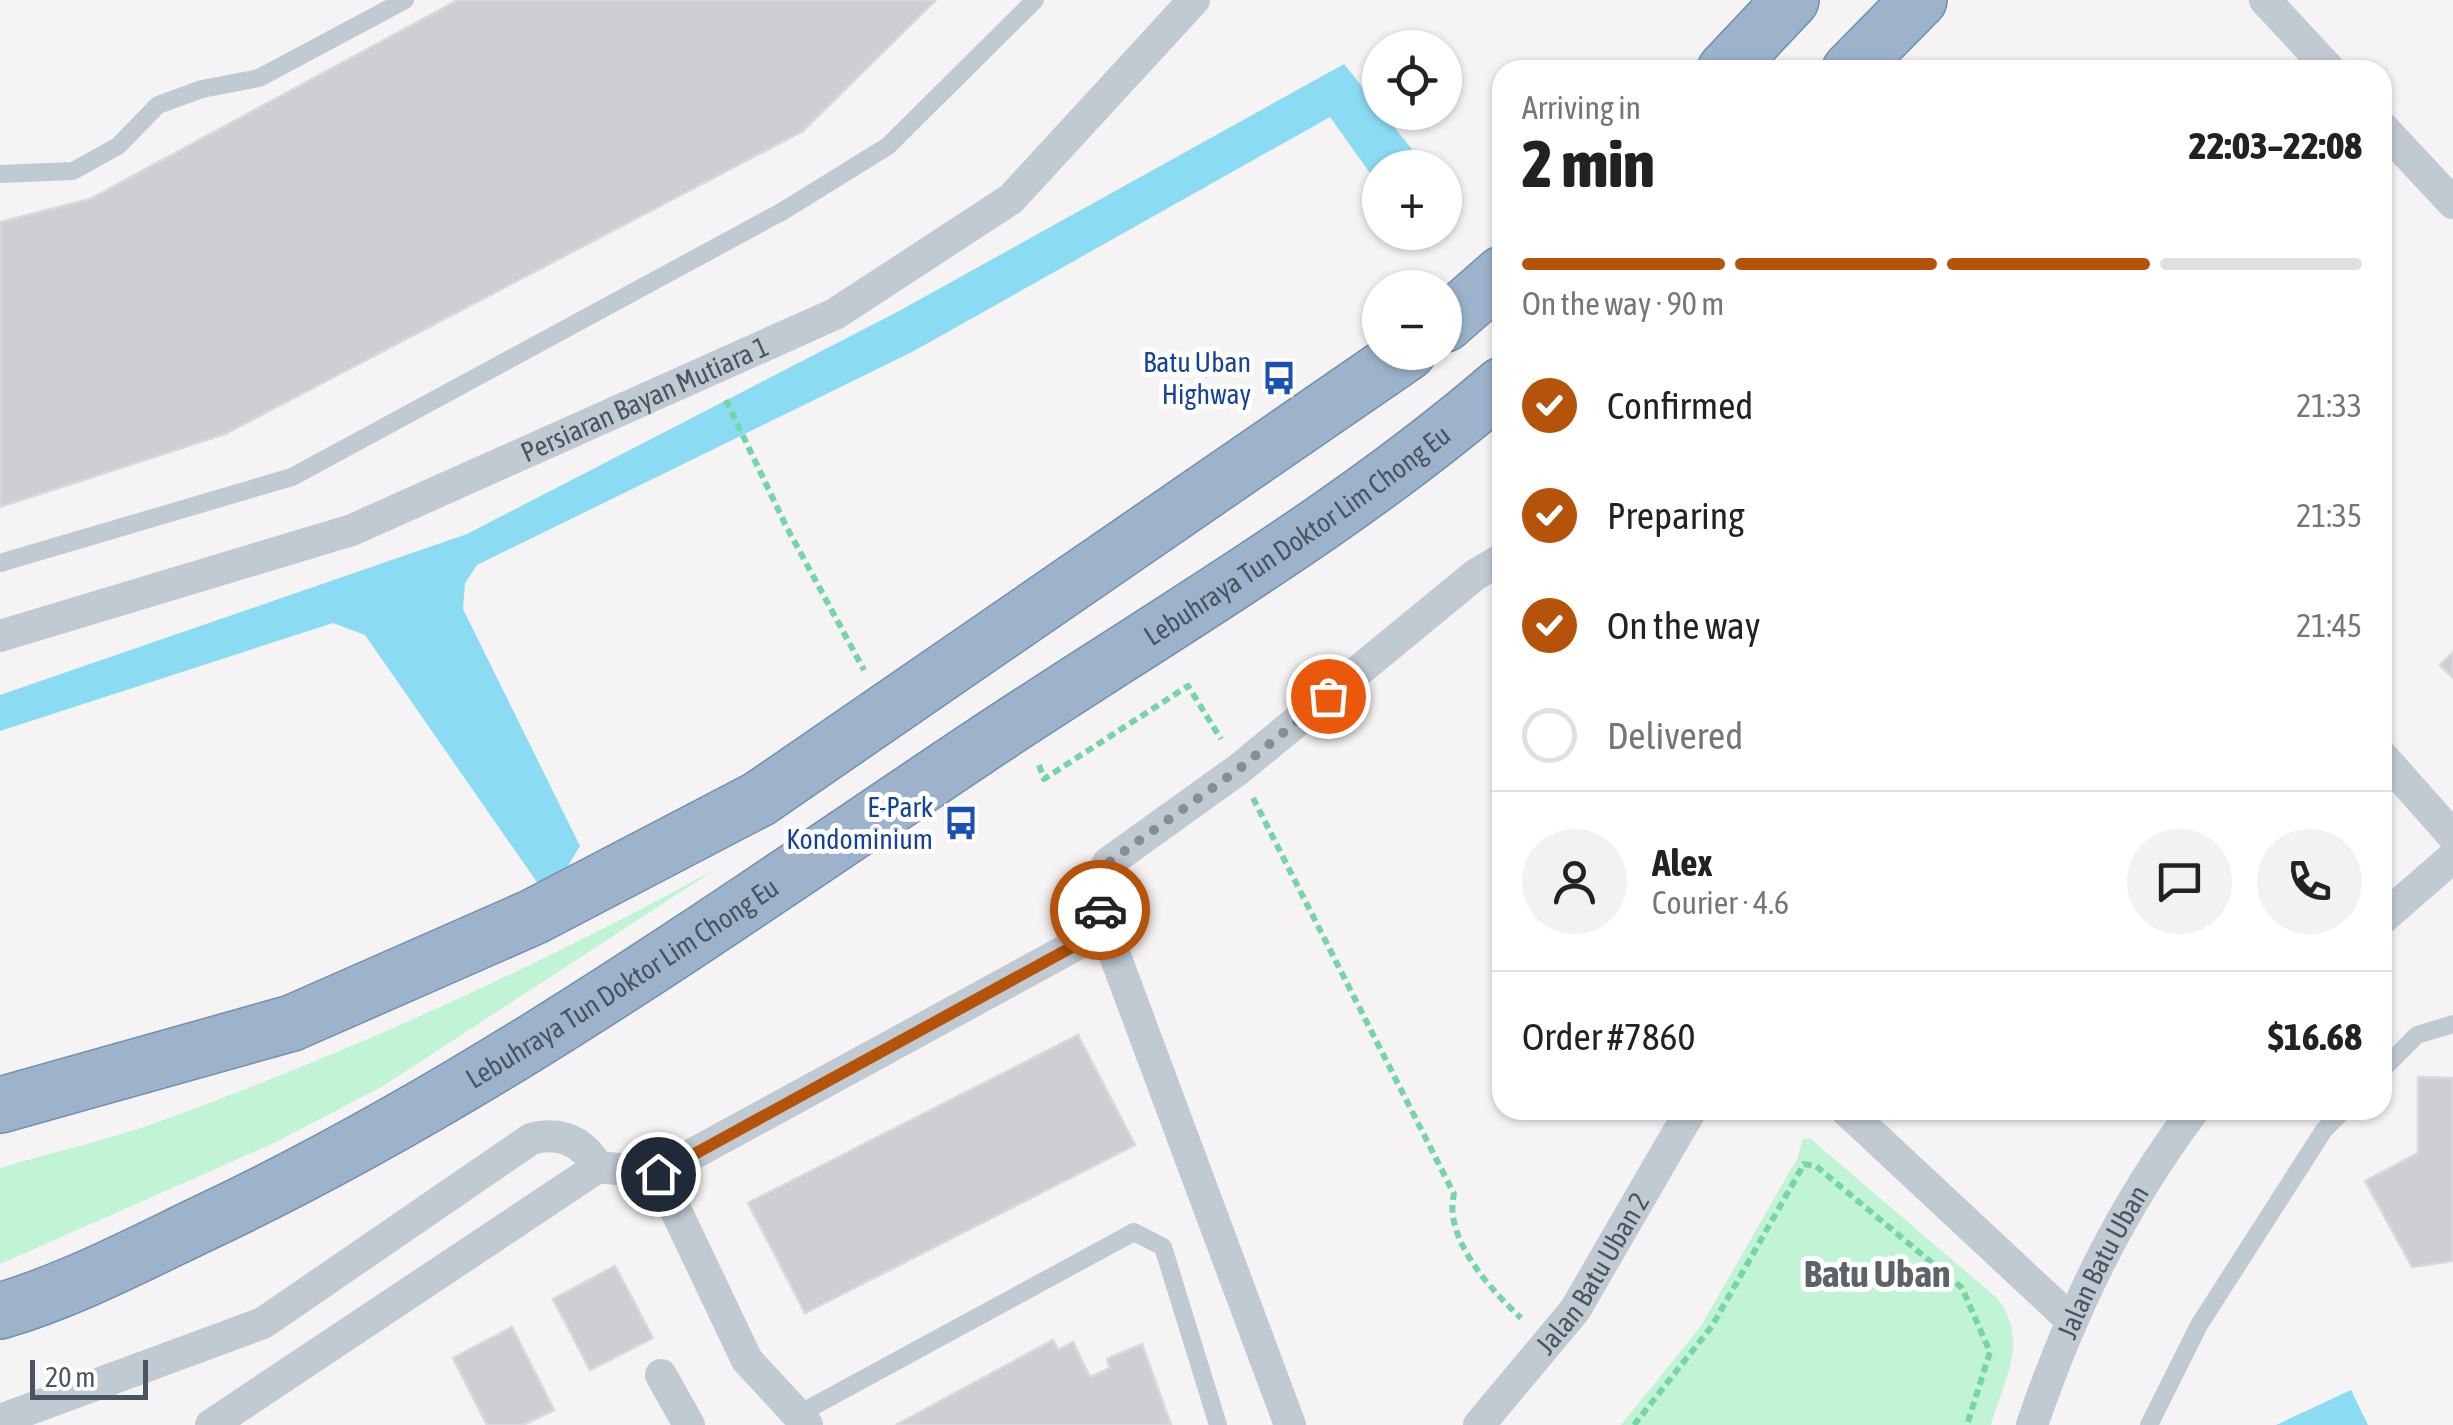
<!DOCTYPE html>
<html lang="en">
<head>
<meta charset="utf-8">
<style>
  body { margin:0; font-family:"Asap Condensed",sans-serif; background:#f2f2f2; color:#222; height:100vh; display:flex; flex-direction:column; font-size:38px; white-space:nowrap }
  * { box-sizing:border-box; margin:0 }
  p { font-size:32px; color:#767676 }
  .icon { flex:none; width:55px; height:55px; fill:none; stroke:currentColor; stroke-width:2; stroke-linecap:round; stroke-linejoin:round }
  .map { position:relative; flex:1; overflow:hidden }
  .side { position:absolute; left:1492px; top:60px; width:900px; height:1060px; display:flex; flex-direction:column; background:#fff; border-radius:30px; box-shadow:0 2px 8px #0004 }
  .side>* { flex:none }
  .controls { position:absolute; left:1362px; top:30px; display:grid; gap:20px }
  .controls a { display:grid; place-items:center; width:100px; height:100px; border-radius:50%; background:#fff; box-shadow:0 2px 8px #0004; font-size:50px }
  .scale { position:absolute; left:30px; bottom:25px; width:118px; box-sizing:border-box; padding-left:10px; border:5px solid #495662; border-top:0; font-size:28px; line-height:35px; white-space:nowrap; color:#495662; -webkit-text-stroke:8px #fff; paint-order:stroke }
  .pin { position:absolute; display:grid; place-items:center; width:85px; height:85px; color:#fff; margin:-42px; border:5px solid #fff; border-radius:50%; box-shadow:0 2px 10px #0007 }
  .courier { position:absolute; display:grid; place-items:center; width:100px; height:100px; margin:-50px; border:8px solid #b45309; border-radius:50%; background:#fff; color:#222; box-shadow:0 2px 12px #0007 }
  .summary em { font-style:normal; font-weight:800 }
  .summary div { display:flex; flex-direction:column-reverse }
  .summary { display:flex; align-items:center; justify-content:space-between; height:170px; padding:0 30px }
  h1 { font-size:65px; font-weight:800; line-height:75px }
  .bar { display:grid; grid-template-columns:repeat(4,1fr); gap:15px 10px; align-content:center; height:120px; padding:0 30px }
  .bar i { height:12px; border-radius:8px; background:#e0e0e0 }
  .bar .on { background:#b45309 }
  .bar p { grid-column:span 4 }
  .line { display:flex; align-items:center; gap:25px; padding:0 30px; border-top:2px solid #e0e0e0 }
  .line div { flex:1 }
  .round { display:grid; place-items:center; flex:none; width:105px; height:105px; border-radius:52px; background:#f2f2f2 }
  ol { padding:0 30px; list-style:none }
  li { display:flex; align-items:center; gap:30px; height:110px }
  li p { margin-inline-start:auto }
  li .icon { padding:10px; border-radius:50%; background:#b45309; color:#fff; stroke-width:4 }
  li:last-child { color:#767676 }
  li i { width:55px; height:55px; border:5px solid #e0e0e0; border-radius:50% }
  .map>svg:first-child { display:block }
  .green { fill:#c1f3d5 }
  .water { fill:#8bdcf3 }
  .building { fill:#cdcfd5; stroke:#d7d9de; stroke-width:2.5 }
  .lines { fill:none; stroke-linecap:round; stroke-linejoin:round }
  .trunk-casing { stroke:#738fb0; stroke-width:58 }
  .path { stroke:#76d4a7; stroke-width:6; stroke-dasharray:8 5; stroke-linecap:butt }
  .service { stroke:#c0cad3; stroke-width:18 }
  .minor { stroke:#c0cad3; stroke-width:32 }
  .trunk { stroke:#9cb3cb; stroke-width:55 }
  .done { stroke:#858d95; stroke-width:10; stroke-dasharray:0 18 }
  .route { stroke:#b45309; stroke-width:12 }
  .labels { text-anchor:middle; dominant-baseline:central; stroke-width:10; stroke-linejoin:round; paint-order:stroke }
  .transit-label { font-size:28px; fill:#164399; stroke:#fff; text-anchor:end }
  .street-label { font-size:28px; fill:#495662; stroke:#fff }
  .district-label { font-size:38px; font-weight:bold; fill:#5e6368; stroke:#fff }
</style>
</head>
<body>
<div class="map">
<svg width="2453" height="1425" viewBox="0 0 2453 1425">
  <rect width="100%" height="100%" fill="#f5f3f3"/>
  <g class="green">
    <path d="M716,869L383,1086L274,1143L0,1264V1168C53,1152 109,1140 161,1121C353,1051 537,967 716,869Z"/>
    <path d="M1803,1139H1811L1998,1299C2029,1342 2005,1377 1991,1425H1621L1701,1326L1797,1159Z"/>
  </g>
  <g class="water">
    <polygon points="1344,64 1426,167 1380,168 1380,187 1330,117 912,352 477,565 465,583 463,609 580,846 562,876 541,888 365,635 333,623 0,731 0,695 467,534 899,311"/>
    <polygon points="2351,1390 2368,1425 2276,1425"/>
  </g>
  <g class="building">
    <polygon points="458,0 936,0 803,131 225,434 0,507 0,222 90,199"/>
    <polygon points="2453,652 2453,678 2440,665"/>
    <polygon points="1078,1035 1135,1145 805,1313 748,1203"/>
    <polygon points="2418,1077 2453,1078 2453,1261 2412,1267 2365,1181 2418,1153"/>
    <polygon points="615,1266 653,1338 590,1370 553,1299"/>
    <polygon points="512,1327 554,1410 523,1425 487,1425 453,1358"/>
    <polygon points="1053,1340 1058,1350 1073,1342 1090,1377 1110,1368 1107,1359 1142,1344 1171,1425 896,1425"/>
  </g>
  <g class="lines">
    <g class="trunk-casing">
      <g id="trunk">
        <polyline points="1725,70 1791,0"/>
        <polyline points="1850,70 1919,0"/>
        <polyline points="1445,324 1502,274"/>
        <polyline points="0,1105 292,1023 533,917 759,799 1408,352"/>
        <path id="s4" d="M0,1311C71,1290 137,1255 204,1223C478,1094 724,917 976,749C1152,631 1341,524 1502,385"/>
      </g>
    </g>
    <g class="path">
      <polyline points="726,400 786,526 864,670"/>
      <polyline points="1039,765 1044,779 1188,686 1221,739"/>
      <path d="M1253,798L1454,1194C1443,1238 1491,1290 1521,1318"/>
      <polyline points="1634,1425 1712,1326 1804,1164 1816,1166 1962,1288 1990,1352 1967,1425"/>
    </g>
    <g class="service">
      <polyline points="0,174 73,171 118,146 158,105 202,89 259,78 405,0"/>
      <polyline points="0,563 292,477 783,211 888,146 1035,0"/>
      <polyline points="2382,1070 2417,1035 2453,1024"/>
      <polyline points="799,1414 1134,1232 1163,1247 1218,1425"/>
      <polyline points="2149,1425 2199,1325 2324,1130 2344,1110"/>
    </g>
    <g class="minor">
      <polyline points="2265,0 2330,70"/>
      <polyline points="2382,127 2453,203"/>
      <path id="s1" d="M0,636L352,530L835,314L1011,199L1194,0"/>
      <polyline points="2382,756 2453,836"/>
      <polyline points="2382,919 2453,857"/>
      <polyline points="1846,1110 2071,1320"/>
      <polyline points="658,1173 1105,929"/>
      <polyline points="658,1173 747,1360 807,1425"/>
      <polyline points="661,1375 689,1425"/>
      <path d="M0,1420L263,1323L531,1139C561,1131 582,1141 598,1167"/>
      <polyline points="211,1425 598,1167 658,1173"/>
      <polyline points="1290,1425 1105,929 1094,888 1108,863 1239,769 1475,575 1502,559"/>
      <path id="s2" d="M1479,1425L1575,1310L1691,1110"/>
      <path id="s3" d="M2032,1425C2071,1311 2121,1207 2194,1110"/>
    </g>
    <use href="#trunk" class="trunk"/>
  </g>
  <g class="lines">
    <polyline class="done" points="1100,910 1094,888 1108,863 1239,769 1328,696"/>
    <polyline class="route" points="658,1174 1105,929 1100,910"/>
  </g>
  <defs>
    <g id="bus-bare" transform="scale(2.7)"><path d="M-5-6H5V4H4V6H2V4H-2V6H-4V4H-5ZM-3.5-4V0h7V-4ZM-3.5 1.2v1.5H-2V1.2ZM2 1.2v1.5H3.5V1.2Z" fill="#1a4fb4" stroke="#fff" stroke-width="2.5" paint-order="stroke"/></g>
  </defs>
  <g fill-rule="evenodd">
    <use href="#bus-bare" x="1279" y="378"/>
    <use href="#bus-bare" x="961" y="823"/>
  </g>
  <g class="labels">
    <g class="transit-label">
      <text x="1251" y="362">Batu Uban<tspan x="1251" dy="32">Highway</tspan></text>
      <text x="933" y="807">E-Park<tspan x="933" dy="32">Kondominium</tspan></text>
    </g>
    <g class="street-label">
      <text stroke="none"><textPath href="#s1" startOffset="688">Persiaran Bayan Mutiara 1</textPath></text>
      <text stroke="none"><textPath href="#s4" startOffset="1515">Lebuhraya Tun Doktor Lim Chong Eu</textPath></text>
      <text stroke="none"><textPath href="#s4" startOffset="705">Lebuhraya Tun Doktor Lim Chong Eu</textPath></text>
      <text stroke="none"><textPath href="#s3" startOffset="178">Jalan Batu Uban</textPath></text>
      <text stroke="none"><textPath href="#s2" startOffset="190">Jalan Batu Uban 2</textPath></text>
    </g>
    <g class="district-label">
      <text x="1877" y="1273">Batu Uban</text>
    </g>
  </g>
</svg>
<div class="controls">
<a><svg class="icon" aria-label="locate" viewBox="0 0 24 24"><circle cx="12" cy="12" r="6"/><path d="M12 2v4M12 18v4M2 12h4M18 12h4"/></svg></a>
<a>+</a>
<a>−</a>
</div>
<div class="scale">20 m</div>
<div class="pin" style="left:1328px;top:696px;background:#ea580c"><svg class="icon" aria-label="bag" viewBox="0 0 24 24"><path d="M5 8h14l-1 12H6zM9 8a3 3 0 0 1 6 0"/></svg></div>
<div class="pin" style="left:658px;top:1174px;background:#1f2937"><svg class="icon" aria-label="home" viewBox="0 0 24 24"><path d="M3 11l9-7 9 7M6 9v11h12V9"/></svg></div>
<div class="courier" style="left:1100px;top:910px"><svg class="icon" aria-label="car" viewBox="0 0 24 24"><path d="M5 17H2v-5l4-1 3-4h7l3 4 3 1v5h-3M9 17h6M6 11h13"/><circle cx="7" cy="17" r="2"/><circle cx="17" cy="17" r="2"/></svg></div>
<section class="side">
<div class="summary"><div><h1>2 min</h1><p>Arriving in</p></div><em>22:03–22:08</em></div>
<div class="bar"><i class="on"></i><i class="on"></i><i class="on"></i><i></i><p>On the way · 90 m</p></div>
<ol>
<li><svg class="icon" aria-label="check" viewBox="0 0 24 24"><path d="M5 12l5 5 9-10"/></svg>Confirmed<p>21:33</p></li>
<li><svg class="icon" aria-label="check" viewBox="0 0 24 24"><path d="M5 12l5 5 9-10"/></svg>Preparing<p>21:35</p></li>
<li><svg class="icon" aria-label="check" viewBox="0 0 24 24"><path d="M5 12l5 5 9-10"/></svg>On the way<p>21:45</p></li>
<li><i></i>Delivered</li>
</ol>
<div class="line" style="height:180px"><a class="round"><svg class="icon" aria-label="person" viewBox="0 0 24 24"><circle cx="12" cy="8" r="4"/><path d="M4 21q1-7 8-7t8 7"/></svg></a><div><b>Alex</b><p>Courier · 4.6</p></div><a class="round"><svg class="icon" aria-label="chat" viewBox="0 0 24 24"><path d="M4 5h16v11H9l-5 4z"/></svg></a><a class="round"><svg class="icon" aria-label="phone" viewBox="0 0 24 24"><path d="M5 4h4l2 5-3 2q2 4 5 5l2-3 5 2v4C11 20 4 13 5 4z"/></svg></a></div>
<div class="line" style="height:130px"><div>Order #7860</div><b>$16.68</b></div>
</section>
</div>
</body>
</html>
